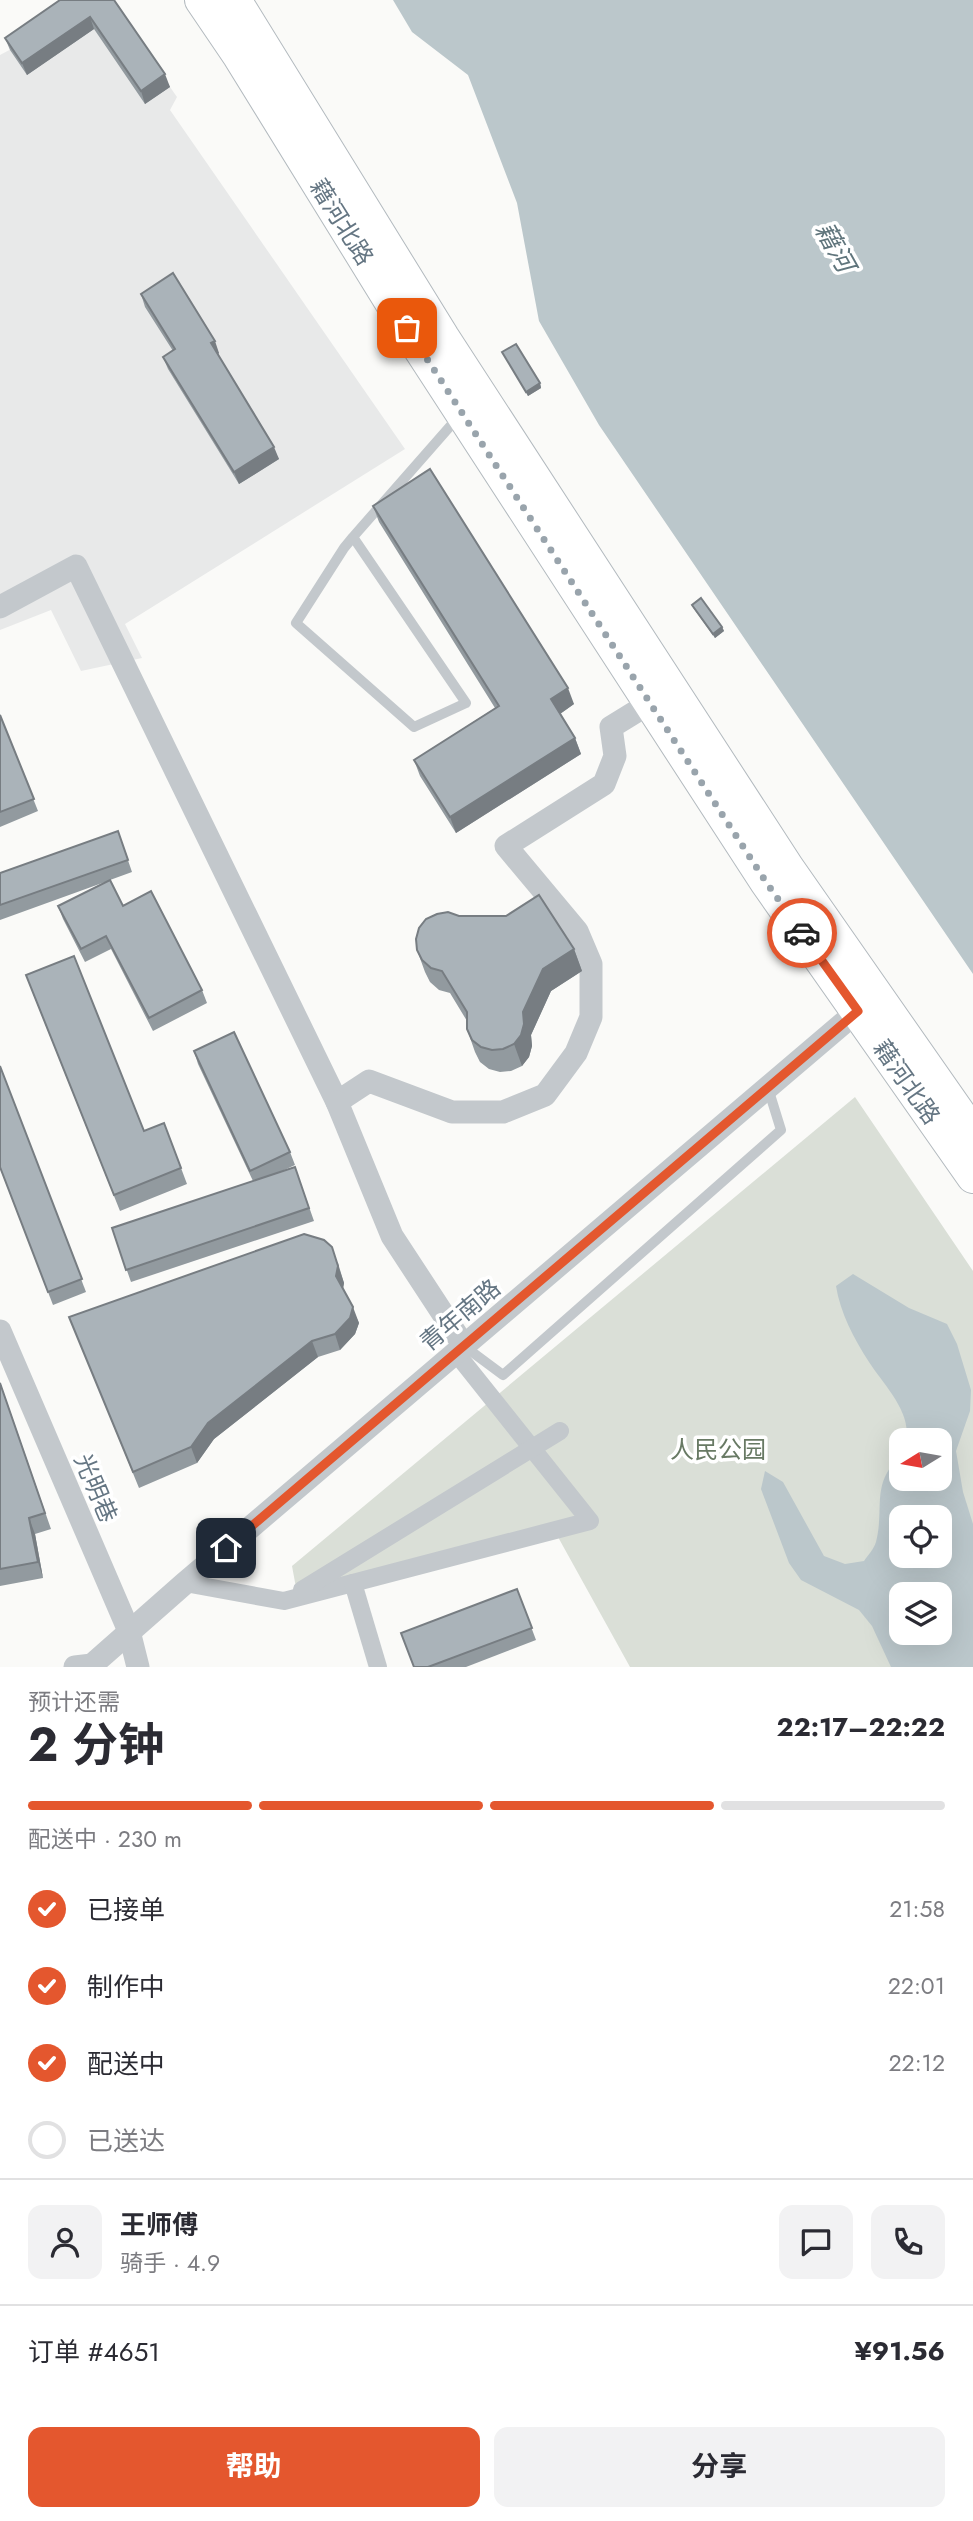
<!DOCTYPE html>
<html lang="zh">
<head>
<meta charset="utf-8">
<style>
  body { margin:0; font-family:Jost,"Noto Sans SC",sans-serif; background:#f2f2f3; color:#2b2b33; height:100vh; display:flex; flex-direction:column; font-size:26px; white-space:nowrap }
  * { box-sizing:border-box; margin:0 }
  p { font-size:23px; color:#7c7c81 }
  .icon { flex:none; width:38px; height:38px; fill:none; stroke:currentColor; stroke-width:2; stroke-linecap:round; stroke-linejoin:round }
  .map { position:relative; height:1667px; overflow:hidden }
  .panel { display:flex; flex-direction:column; background:#fff; flex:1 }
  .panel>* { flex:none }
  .needle { width:46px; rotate:259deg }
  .fabs { position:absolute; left:889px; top:1428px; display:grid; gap:14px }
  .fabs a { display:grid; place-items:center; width:63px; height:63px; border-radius:14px; background:#fff; box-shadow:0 7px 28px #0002; font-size:35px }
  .pin { position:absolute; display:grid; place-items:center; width:60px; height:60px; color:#fff; margin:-30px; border-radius:14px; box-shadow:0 4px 10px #0006 }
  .courier { position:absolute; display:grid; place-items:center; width:70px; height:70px; margin:-35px; border:5px solid #e4572e; border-radius:50%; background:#fff; color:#222; box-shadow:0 2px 9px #0007 }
  .summary em { font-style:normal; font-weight:700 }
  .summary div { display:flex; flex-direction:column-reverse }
  .summary { display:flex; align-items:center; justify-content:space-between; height:119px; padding:0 28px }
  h1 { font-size:46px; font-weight:700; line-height:52px }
  .bar { display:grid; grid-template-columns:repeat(4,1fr); gap:10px 7px; align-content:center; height:84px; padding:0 28px }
  .bar i { height:9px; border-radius:5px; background:#e1e1e2 }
  .bar .selected { background:#e4572e }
  .bar p { grid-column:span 4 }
  .line { display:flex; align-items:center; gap:18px; padding:0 28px; border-top:2px solid #e1e1e2 }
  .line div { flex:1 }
  .round { display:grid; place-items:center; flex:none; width:74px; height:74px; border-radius:14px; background:#f2f2f3 }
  ol { padding:0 28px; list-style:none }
  li { display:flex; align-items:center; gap:21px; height:77px }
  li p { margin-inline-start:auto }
  li .icon { padding:7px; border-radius:50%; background:#e4572e; color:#fff; stroke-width:4 }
  li:last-child { color:#7c7c81 }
  li i { width:38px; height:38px; border:4px solid #e1e1e2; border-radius:50% }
  .cta { display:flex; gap:14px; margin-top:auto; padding:14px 28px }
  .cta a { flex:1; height:80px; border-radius:14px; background:#e4572e; color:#fff; font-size:28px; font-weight:700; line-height:80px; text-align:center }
  .cta a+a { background:#f2f2f3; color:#2b2b33 }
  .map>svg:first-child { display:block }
  .built { fill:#e8e9e9 }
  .green { fill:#dadfd7; fill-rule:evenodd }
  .water { fill:#bbc7cb; fill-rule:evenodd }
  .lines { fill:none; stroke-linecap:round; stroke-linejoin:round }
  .secondary-casing { stroke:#b3babf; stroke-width:34 }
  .service { stroke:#c3c8cc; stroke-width:10 }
  .pedestrian { stroke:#c3c8cc; stroke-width:18 }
  .minor { stroke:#c3c8cc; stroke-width:23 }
  .secondary { stroke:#fff; stroke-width:32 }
  .wall { fill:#929a9f }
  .shaded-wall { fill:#777d82 }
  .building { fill:#aab3b9; stroke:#777d82; stroke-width:2 }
  .done { stroke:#99a4ac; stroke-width:7; stroke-dasharray:0 12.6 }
  .route { stroke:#e4572e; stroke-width:9 }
  .labels { text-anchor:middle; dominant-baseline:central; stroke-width:7; stroke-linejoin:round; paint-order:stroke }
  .street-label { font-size:24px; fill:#657683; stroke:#fff }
  .park-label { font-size:24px; fill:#687a64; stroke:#fff }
  .water-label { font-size:26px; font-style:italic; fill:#60757c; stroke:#fff }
</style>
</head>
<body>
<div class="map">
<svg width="973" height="1667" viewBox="0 0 973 1667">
  <rect width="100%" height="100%" fill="#fafaf8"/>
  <polygon class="built" points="103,0 109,0 177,97 170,110 405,449 125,624 142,658 81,671 51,610 0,630 0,55"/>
  <path class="green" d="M855,1097L973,1271V1667H630L553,1528L297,1593L292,1566ZM901,1440H940V1479H901ZM901,1517H940V1556H901ZM901,1594H940V1633H901Z"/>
  <g class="water">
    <polygon points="393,0 973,0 973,974 599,425 539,321 517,203 468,75 412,32"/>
    <path d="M853,1274L909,1308L947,1324L957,1344L971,1390L970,1411L956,1451L963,1492L973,1524V1667H891L872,1626L859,1610L801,1580L789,1563L761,1489L765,1471L783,1482L824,1556L845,1564L864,1561C868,1555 874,1549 876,1542C885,1506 870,1485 901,1455V1479H940V1440H906C912,1412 883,1384 869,1362C854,1339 840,1312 836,1286ZM901,1517H940V1556H901ZM901,1594H940V1633H901Z"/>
  </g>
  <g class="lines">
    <g class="secondary-casing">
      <g id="secondary">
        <polyline points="201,0 239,56 421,351 766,882 973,1177"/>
        <polyline points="235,0 443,337 788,868 973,1133"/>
      </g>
    </g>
    <g class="service">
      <polyline points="353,537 466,703 414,727 296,623 344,548 353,537 460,415"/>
      <polyline points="464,1346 503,1375 781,1130 768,1088"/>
    </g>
    <g class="pedestrian">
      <polyline points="185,1583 284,1601 590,1521 456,1353"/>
      <polyline points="353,1583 378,1667"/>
      <polyline points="302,1590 560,1431"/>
    </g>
    <g class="minor">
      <polyline points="0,607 76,566 337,1102 369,1081 452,1112 503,1112 545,1095 576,1053 591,1017 591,964 577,931 506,846 604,784 615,756 611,727 650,703"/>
      <polyline points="337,1102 392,1236 464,1346"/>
      <polyline points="0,1331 129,1631 138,1667"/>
      <polyline points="75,1667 92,1665 185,1583 867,1003"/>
    </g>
    <use href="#secondary" class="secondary"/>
  </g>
  <g class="wall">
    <polygon points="114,0 170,87 145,104 94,29 27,75 10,50 5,38"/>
    <polygon points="141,294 219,353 218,354 279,459 239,484 168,369 163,357 173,351 145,307"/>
    <polygon points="502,352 540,383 541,388 528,396"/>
    <polygon points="373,506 574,704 560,714 575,738 581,754 456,833 420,776 414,760 495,708 379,522"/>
    <polygon points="692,605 722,627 724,631 715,638 694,609"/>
    <polygon points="0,715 38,811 0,827"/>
    <polygon points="118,831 132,872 110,880 123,906 202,990 207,1003 153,1031 111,949 85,962 63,919 58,906 105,882 0,920 0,873"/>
    <polygon points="574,949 582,971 551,991 531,1035 532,1046 529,1057 522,1066 511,1071 500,1072 489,1069 480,1062 475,1052 467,1029 467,1021 450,993 439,990 430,982 425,972 417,950"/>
    <polygon points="32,991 144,1131 181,1168 187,1184 120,1211"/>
    <polygon points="194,1051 290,1152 295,1165 282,1171 295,1167 314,1221 131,1282 112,1228 253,1181 198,1064"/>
    <polygon points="0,1066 86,1292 53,1305 0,1168"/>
    <polygon points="338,1263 344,1283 343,1289 359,1323 355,1334 340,1350 318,1357 214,1439 197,1463 139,1488 69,1317"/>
    <polygon points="0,1382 51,1529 35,1534 43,1578 0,1586"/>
    <polygon points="517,1589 536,1640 466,1667 414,1667"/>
  </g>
  <g class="shaded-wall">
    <polygon points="90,17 94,29 27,75 22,63"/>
    <polygon points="165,74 170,87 145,104 141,91"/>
    <polygon points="215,341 219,353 215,356 211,343"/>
    <polygon points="540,383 541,388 528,396 526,392"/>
    <polygon points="274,447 279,459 239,484 234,472"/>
    <polygon points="722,627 724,631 715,638 713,634"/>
    <polygon points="568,688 574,704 557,716 551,699"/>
    <polygon points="575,738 581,754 456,833 450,817"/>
    <polygon points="574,949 582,971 551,991 531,1035 532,1046 529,1057 522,1066 514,1044 523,1012 543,969"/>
    <polygon points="332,1247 344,1283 342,1293 336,1276"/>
    <polygon points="353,1307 359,1323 355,1334 340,1350 335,1334"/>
    <polygon points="312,1341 318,1357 214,1439 197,1463 191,1447 208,1423"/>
    <polygon points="29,1518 35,1534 43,1578 38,1562"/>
  </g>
  <g class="building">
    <polygon points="60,0 114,0 165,74 141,91 90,17 22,63 5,38"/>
    <polygon points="173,273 215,341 211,343 274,447 234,472 163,357 175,349 141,294"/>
    <polygon points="516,344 540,383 526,392 502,352"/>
    <polygon points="430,469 568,688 551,699 575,738 450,817 414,760 499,706 373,506"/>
    <polygon points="701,598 722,627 713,634 692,605"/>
    <polygon points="0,715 34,799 0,812"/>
    <polygon points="118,831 128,860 0,905 0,873"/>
    <polygon points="110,880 123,906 151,891 202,990 149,1018 106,936 81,949 58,906"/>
    <polygon points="539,895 574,949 543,969 523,1012 524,1024 521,1035 514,1044 503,1049 492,1050 481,1047 472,1040 467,1029 467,1012 442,971 431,968 422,960 417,950 416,939 419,928 426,919 437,914 448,912 459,916 506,916"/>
    <polygon points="74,956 144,1131 164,1123 181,1168 114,1195 26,975"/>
    <polygon points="234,1032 290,1152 250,1171 194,1051"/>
    <polygon points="0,1066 82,1279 48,1292 0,1167"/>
    <polygon points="295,1167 309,1208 126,1270 112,1228"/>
    <polygon points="304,1234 324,1240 332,1247 338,1266 336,1276 353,1307 350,1318 335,1334 312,1341 208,1423 191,1447 133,1472 69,1317"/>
    <polygon points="0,1383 45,1513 29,1518 38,1562 0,1569"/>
    <polygon points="517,1589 532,1628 428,1667 414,1667 401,1633"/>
  </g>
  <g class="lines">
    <polyline class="done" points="407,328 766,882 802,933"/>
    <polyline class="route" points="226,1548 858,1011 802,933"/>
  </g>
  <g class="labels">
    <g class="street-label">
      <text transform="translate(342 222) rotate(58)">藉河北路</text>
      <text transform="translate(907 1082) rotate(55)">藉河北路</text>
      <text transform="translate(460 1315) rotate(-40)">青年南路</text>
      <text transform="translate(96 1488) rotate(67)">光明巷</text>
    </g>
    <g class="park-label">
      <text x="718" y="1449">人民公园</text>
    </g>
    <g class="water-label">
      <text transform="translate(835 247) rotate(61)">藉河</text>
    </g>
  </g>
</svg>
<div class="fabs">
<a><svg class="needle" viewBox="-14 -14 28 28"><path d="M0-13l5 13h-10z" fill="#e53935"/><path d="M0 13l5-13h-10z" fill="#7c7c81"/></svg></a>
<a><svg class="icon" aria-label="locate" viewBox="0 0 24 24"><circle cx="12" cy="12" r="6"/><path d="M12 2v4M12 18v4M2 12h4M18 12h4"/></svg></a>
<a><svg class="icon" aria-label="layers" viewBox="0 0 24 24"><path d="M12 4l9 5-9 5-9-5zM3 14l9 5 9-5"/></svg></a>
</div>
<div class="pin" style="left:407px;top:328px;background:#ea580c"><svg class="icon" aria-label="bag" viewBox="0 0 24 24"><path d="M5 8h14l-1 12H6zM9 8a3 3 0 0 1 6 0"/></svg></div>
<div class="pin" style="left:226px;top:1548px;background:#1f2937"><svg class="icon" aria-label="home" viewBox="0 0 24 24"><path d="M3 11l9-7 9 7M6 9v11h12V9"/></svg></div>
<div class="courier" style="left:802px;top:933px"><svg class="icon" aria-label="car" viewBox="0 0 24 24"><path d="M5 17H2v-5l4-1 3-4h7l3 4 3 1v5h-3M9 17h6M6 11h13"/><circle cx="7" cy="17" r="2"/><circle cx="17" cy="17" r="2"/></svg></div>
</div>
<section class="panel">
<div class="summary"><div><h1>2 分钟</h1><p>预计还需</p></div><em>22:17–22:22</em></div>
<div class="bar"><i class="selected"></i><i class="selected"></i><i class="selected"></i><i></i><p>配送中 · 230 m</p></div>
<ol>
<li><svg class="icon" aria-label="check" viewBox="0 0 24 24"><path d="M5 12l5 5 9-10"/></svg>已接单<p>21:58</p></li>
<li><svg class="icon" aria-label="check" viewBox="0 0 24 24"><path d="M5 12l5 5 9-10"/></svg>制作中<p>22:01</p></li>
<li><svg class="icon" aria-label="check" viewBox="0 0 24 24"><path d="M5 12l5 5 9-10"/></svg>配送中<p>22:12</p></li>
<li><i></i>已送达</li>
</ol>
<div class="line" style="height:126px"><a class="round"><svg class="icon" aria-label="person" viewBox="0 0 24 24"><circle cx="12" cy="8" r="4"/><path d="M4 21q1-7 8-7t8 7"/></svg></a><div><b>王师傅</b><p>骑手 · 4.9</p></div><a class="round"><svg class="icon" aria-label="chat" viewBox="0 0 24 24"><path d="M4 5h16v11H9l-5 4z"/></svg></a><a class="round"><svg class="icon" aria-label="phone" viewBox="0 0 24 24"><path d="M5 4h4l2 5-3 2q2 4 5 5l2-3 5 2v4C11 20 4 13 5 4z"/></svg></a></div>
<div class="line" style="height:91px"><div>订单 #4651</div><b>¥91.56</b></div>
<div class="cta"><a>帮助</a><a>分享</a></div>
</section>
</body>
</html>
